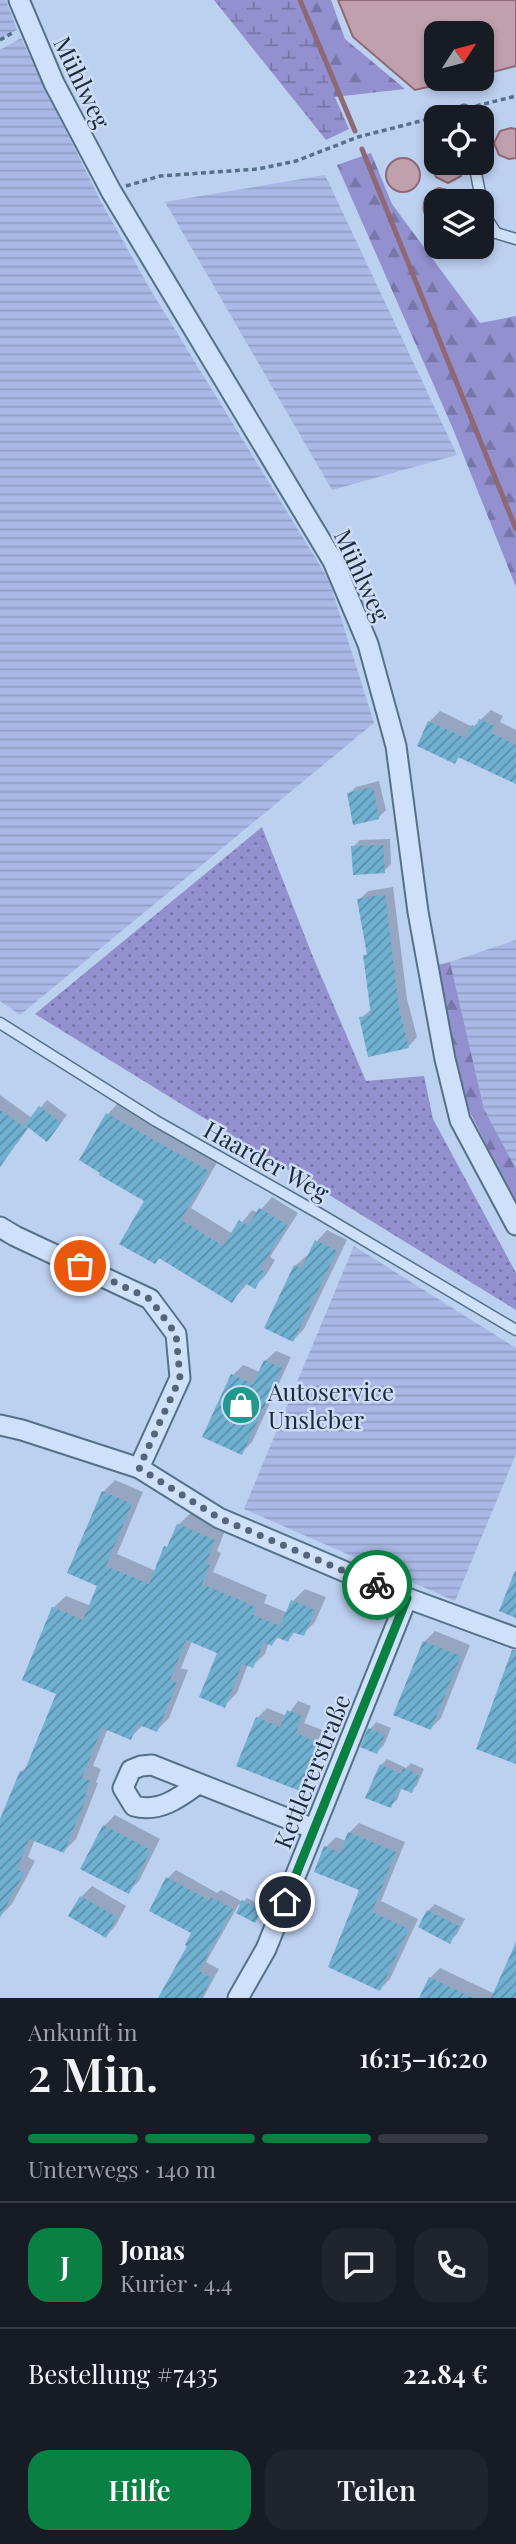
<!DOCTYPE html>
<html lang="de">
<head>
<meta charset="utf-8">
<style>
  body { margin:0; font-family:"Playfair Display",serif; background:#20242c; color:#f1f3f6; height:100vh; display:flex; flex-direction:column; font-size:26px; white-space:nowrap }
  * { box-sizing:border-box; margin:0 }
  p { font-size:23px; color:#9ea1a6 }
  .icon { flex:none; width:38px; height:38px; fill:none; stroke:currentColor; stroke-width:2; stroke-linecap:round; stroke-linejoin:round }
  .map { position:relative; height:1998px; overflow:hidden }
  .drawer { display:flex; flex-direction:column; background:#171b24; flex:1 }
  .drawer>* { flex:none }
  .needle { width:46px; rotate:54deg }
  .fabs { position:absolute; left:424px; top:21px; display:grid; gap:14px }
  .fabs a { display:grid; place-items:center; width:70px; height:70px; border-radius:14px; background:#171b24; box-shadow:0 4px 10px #0003; font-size:35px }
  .pin { position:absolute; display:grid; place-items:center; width:60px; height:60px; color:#fff; margin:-30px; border:4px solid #fff; border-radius:50%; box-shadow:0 2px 7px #0007 }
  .courier { position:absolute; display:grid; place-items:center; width:70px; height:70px; margin:-35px; border:5px solid #0b8043; border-radius:50%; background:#fff; color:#222; box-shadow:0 2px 9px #0007 }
  .head em { font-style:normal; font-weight:600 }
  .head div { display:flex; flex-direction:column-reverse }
  .head { display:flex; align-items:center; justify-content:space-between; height:119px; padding:0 28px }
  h1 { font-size:46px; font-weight:600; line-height:52px }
  .bar { display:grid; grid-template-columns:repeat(4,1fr); gap:10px 7px; align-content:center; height:84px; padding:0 28px }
  .bar i { height:9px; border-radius:5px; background:#363941 }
  .bar .on { background:#0b8043 }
  .bar p { grid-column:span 4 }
  .line { display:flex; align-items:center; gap:18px; padding:0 28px; border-top:2px solid #363941 }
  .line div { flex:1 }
  .round { display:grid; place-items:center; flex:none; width:74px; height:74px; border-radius:21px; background:#20242c }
  .action { display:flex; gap:14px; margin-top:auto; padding:14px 28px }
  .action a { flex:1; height:80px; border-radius:21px; background:#0b8043; color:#fff; font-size:28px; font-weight:600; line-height:80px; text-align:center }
  .action a+a { background:#20242c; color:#f1f3f6 }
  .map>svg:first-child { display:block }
  .farmland { fill:url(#farmland-rules) }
  .grass { fill:url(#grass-dots) }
  .forest { fill:url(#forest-firs) }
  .wetland { fill:url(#wetland-marsh) }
  .water { fill:#c0a0ad; stroke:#8e6875; stroke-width:2 }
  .shadow { fill:#0003 }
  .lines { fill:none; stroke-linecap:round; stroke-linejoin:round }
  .stream { stroke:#8e6875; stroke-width:5 }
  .building { fill:url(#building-hatch) }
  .service-casing { stroke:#557188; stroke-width:13 }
  .minor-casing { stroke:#557188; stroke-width:23 }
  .path { stroke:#557188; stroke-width:3.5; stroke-dasharray:5 3.5; stroke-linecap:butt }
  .service { stroke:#cfe0fa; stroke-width:10 }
  .minor { stroke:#cfe0fa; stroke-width:19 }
  .done { stroke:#536577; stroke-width:7; stroke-dasharray:0 12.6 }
  .route { stroke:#0b8043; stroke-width:9 }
  .labels { text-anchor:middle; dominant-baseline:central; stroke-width:5; stroke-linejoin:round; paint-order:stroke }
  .street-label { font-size:24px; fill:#1b2b36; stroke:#ccdcf7 }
  .poi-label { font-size:24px; fill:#1b2b36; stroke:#ccdcf7; text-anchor:start }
</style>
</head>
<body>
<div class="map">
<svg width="516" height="1998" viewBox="0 0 516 1998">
  <defs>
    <pattern id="farmland-rules" width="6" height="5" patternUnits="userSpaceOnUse" patternTransform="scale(1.75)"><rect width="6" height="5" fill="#a9b8e5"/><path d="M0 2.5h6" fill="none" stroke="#919ec5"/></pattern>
    <pattern id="grass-dots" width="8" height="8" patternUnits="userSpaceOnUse" patternTransform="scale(1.75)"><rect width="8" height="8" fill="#9290ce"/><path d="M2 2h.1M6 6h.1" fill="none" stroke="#7676a8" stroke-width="1.8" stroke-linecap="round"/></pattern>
    <pattern id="forest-firs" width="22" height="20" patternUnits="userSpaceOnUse" patternTransform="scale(1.75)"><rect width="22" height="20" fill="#9290ce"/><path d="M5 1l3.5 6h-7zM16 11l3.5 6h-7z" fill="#7676a8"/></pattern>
    <pattern id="wetland-marsh" width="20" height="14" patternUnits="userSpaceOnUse" patternTransform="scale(1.75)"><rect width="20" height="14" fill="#9290ce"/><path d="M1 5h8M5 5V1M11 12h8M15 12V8" fill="none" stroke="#7676a8"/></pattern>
    <pattern id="building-hatch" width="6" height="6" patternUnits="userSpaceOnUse" patternTransform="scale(1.75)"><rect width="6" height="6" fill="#70b0d0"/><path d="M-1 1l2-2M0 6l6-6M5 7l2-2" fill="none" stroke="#5b8faa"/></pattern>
  </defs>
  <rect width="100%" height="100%" fill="#bcd0f0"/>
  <g class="farmland">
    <polygon points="0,0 6,0 17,30 0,39"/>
    <polygon points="21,38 100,200 150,289 329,580 374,723 20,1015 0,1001 0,50"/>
    <polygon points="325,175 457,455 332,490 165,202"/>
    <polygon points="516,940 516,1169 484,1109 450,962"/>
    <polygon points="354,1246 516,1348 516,1454 455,1601 244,1509"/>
  </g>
  <polygon class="grass" points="262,827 313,957 366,1081 424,1076 433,1119 516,1273 516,1310 35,1014"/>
  <g class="forest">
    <polygon points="279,0 331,0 345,39 405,89 316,99"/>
    <polygon points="371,153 392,204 480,323 516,316 516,587 453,429 337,165"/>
    <polygon points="450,962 484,1109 516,1169 516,1205 468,1108 434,966"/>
  </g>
  <polygon class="wetland" points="214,0 292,0 349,129 326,140"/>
  <g class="water">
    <polygon points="338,0 516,0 516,66 481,75 481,33 436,33 436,79 463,79 415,90 353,37"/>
    <polygon points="511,128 516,129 516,158 509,159 499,155 494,143 500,131"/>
    <polygon points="436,156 436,163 463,163 461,176 448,183 436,177 432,167"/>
    <circle cx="403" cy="175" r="17"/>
    <path d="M439,188L451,191L459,201H436V224C418,215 420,195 439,188Z"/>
  </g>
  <g class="shadow">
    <polygon points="491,710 503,716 500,722 516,730 516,782 460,756 455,762 429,722 440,711 473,727"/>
    <polygon points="379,781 386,810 379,817 349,794 356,787"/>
    <polygon points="390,839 391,864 384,871 353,847 360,840"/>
    <polygon points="393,887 407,999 417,1037 409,1046 369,1055 361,1018 372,1009 365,956 368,953 359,900 368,891"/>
    <polygon points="0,1095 32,1118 47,1100 67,1115 54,1132 30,1126 3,1161 0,1159"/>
    <polygon points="119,1102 219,1159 191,1208 233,1234 252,1210 258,1213 272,1197 298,1213 270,1257 275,1260 266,1275 254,1287 248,1283 232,1301 161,1257 155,1262 146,1200 81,1160 108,1114"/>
    <polygon points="327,1230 347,1240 304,1329 293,1340 295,1266 306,1256 308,1257 317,1241"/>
    <polygon points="276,1351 291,1357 252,1442 241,1453 233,1375 243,1365 260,1372 265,1361"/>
    <polygon points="115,1480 143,1492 117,1554 156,1571 178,1525 191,1513 226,1528 217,1551 221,1553 213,1572 267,1595 264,1603 288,1613 293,1601 305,1589 326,1597 315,1622 303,1634 296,1631 288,1640 279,1636 272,1644 269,1642 265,1654 252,1666 248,1664 237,1693 225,1705 219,1652 192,1641 181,1668 188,1670 169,1718 157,1730 143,1725 131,1737 108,1728 93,1766 101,1769 96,1782 98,1783 76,1839 64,1851 35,1839 28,1857 35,1861 12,1904 0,1916 0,1824 21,1772 30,1763 58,1693 53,1608 66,1596 91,1606 100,1585 103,1492"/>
    <polygon points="435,1631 470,1645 441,1718 431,1728 424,1642"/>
    <polygon points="298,1701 311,1706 304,1723 328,1732 309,1779 300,1789 257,1718 267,1708 287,1716"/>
    <polygon points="376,1722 391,1728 384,1745 377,1752 370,1729"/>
    <polygon points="387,1759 406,1768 411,1763 424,1769 417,1785 411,1791 402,1787 397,1800 390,1806 381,1765"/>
    <polygon points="115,1815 160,1839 139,1881 128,1892 104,1826"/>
    <polygon points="359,1823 405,1842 381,1901 418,1919 390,1979 380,1989 361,1889 326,1847 336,1837 346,1841 349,1833"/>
    <polygon points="176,1870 217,1893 221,1890 243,1902 247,1898 264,1907 255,1921 239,1904 206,1962 219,1969 203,1998 160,1998 190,1945 193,1932 168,1878"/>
    <polygon points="92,1886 126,1906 116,1925 106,1936 81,1897"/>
    <polygon points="435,1904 465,1919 457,1934 450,1941 428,1911"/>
    <polygon points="516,1953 516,1998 421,1998 430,1978 440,1968 495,1994"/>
  </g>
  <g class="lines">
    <g class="stream">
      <polyline points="300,0 355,131"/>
      <polyline points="362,149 516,529"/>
    </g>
  </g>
  <g class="building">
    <polygon points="479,719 494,726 491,733 516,745 516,784 458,757 455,764 417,746 428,721 466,738 472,725 476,727"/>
    <polygon points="373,787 379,819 353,825 347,793"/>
    <polygon points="383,845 385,873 353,875 351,846"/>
    <polygon points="385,894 399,1008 409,1048 368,1057 359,1017 371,1015 363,955 367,955 357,899"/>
    <polygon points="39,1106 61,1123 47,1142 25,1125"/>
    <polygon points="0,1110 27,1129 0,1167"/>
    <polygon points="106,1113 209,1171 181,1220 223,1246 239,1220 248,1226 259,1208 287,1225 260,1269 265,1272 255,1289 245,1283 232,1303 159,1258 155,1264 119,1244 144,1201 99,1175 100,1173 79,1160"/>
    <polygon points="315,1240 337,1251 293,1342 264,1328 294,1265 301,1269"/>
    <polygon points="264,1360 282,1368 242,1455 202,1437 231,1374 253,1384"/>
    <polygon points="102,1491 132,1504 106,1566 149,1584 164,1546 167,1547 177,1524 215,1540 206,1563 210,1565 202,1584 256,1607 253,1615 280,1626 291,1600 315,1610 304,1636 292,1632 288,1642 276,1637 272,1646 264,1642 253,1668 242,1664 225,1708 199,1697 217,1653 186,1640 170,1680 177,1683 157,1732 137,1724 131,1740 102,1728 82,1778 90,1781 85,1795 87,1796 64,1853 29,1839 17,1869 24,1873 0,1918 0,1819 20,1771 24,1772 56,1694 22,1680 52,1607 83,1620 97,1586 67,1573"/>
    <polygon points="515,1571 516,1571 516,1618 499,1611"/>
    <polygon points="423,1641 461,1656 431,1730 393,1715"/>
    <polygon points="512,1650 516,1650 516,1764 476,1749"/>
    <polygon points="287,1710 302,1716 296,1733 319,1743 300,1791 236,1766 256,1717 280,1727"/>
    <polygon points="368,1728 385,1735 377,1754 360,1747"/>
    <polygon points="380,1764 401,1774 403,1768 419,1775 412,1793 399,1788 391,1808 365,1798"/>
    <polygon points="103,1825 151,1850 129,1894 80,1869"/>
    <polygon points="348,1832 396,1852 372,1912 409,1929 380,1991 328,1967 359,1890 314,1872 324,1846 340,1853"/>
    <polygon points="166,1877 209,1900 211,1897 233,1909 199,1971 212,1978 201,1998 158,1998 187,1946 185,1945 191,1933 149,1911"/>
    <polygon points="80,1896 117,1917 106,1938 68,1916"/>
    <polygon points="242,1900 262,1910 255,1923 236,1913"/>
    <polygon points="427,1910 459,1926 450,1944 418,1927"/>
    <polygon points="516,1942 516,1998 491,1998"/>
    <polygon points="429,1977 473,1998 419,1998"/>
  </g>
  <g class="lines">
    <g class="service-casing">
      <g id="service">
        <polyline points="464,110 465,117"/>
        <polyline points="474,163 484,214 496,233 516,239"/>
        <polyline points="0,1023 156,1121 320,1214 516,1330"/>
      </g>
    </g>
    <g class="minor-casing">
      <g id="minor">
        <polyline points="19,0 54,83 111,191 333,561 368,644 396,746 418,912 445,1059 460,1120 516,1225"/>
        <polyline points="0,1227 15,1236 150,1299 176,1334 180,1378 139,1468"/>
        <polyline points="0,1425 22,1430 139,1468 219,1518 407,1598 516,1638"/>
        <path d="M198,1784C179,1798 159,1813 134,1806L123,1788L131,1770L141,1766L152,1765L314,1829"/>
        <polyline points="238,1998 266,1949 407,1598"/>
      </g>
    </g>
    <g class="path">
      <polyline points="0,40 14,32"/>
      <polyline points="476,106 516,96"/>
      <polyline points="126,186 160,176 258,169 296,161 358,137 452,113"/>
    </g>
    <use href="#service" class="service"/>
    <use href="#minor" class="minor"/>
  </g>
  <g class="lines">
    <polyline class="done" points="80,1266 150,1299 176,1334 180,1378 139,1468 219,1518 377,1585"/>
    <polyline class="route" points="285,1902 407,1598 377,1585"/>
  </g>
  <defs>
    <g id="shop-disc" transform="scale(2.0125)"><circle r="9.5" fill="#22998e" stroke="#ccdcf7"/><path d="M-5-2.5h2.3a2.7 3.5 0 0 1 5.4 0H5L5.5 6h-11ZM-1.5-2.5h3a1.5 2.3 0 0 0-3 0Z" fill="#fff"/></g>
  </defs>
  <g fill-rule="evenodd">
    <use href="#shop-disc" x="241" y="1405"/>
  </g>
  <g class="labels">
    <g class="street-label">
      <text transform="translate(83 82) rotate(64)">Mühlweg</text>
      <text transform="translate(363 575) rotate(65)">Mühlweg</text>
      <text transform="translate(267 1160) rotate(29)">Haarder Weg</text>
      <text transform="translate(311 1771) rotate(-68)">Kettlererstraße</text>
    </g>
    <g class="poi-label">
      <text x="268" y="1391">Autoservice<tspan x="268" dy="28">Unsleber</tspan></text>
    </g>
  </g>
</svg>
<div class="fabs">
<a><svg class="needle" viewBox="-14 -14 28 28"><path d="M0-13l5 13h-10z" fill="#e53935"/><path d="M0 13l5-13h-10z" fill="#9ea1a6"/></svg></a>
<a><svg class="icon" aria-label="locate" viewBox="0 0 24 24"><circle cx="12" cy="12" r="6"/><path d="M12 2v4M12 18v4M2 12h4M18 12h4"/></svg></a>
<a><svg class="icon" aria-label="layers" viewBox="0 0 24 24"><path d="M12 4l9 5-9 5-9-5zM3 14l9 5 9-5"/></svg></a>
</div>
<div class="pin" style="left:80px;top:1266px;background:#ea580c"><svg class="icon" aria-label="bag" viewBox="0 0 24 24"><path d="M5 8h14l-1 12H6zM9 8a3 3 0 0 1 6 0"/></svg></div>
<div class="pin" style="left:285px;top:1902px;background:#1f2937"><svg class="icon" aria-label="home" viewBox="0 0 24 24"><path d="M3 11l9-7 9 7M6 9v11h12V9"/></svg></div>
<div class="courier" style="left:377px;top:1585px"><svg class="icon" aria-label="bike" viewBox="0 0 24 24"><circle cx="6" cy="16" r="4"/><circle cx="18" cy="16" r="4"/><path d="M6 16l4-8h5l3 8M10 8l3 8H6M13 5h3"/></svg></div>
</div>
<section class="drawer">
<div class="head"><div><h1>2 Min.</h1><p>Ankunft in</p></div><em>16:15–16:20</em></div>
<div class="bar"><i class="on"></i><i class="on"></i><i class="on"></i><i></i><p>Unterwegs · 140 m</p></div>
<div class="line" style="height:126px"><b class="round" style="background:#0b8043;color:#fff">J</b><div><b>Jonas</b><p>Kurier · 4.4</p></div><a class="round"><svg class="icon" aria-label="chat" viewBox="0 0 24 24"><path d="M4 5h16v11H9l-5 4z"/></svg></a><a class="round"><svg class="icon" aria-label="phone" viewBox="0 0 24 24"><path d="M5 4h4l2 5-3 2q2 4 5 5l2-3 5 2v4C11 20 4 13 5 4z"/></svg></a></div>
<div class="line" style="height:91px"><div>Bestellung #7435</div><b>22.84 €</b></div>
<div class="action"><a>Hilfe</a><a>Teilen</a></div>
</section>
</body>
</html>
